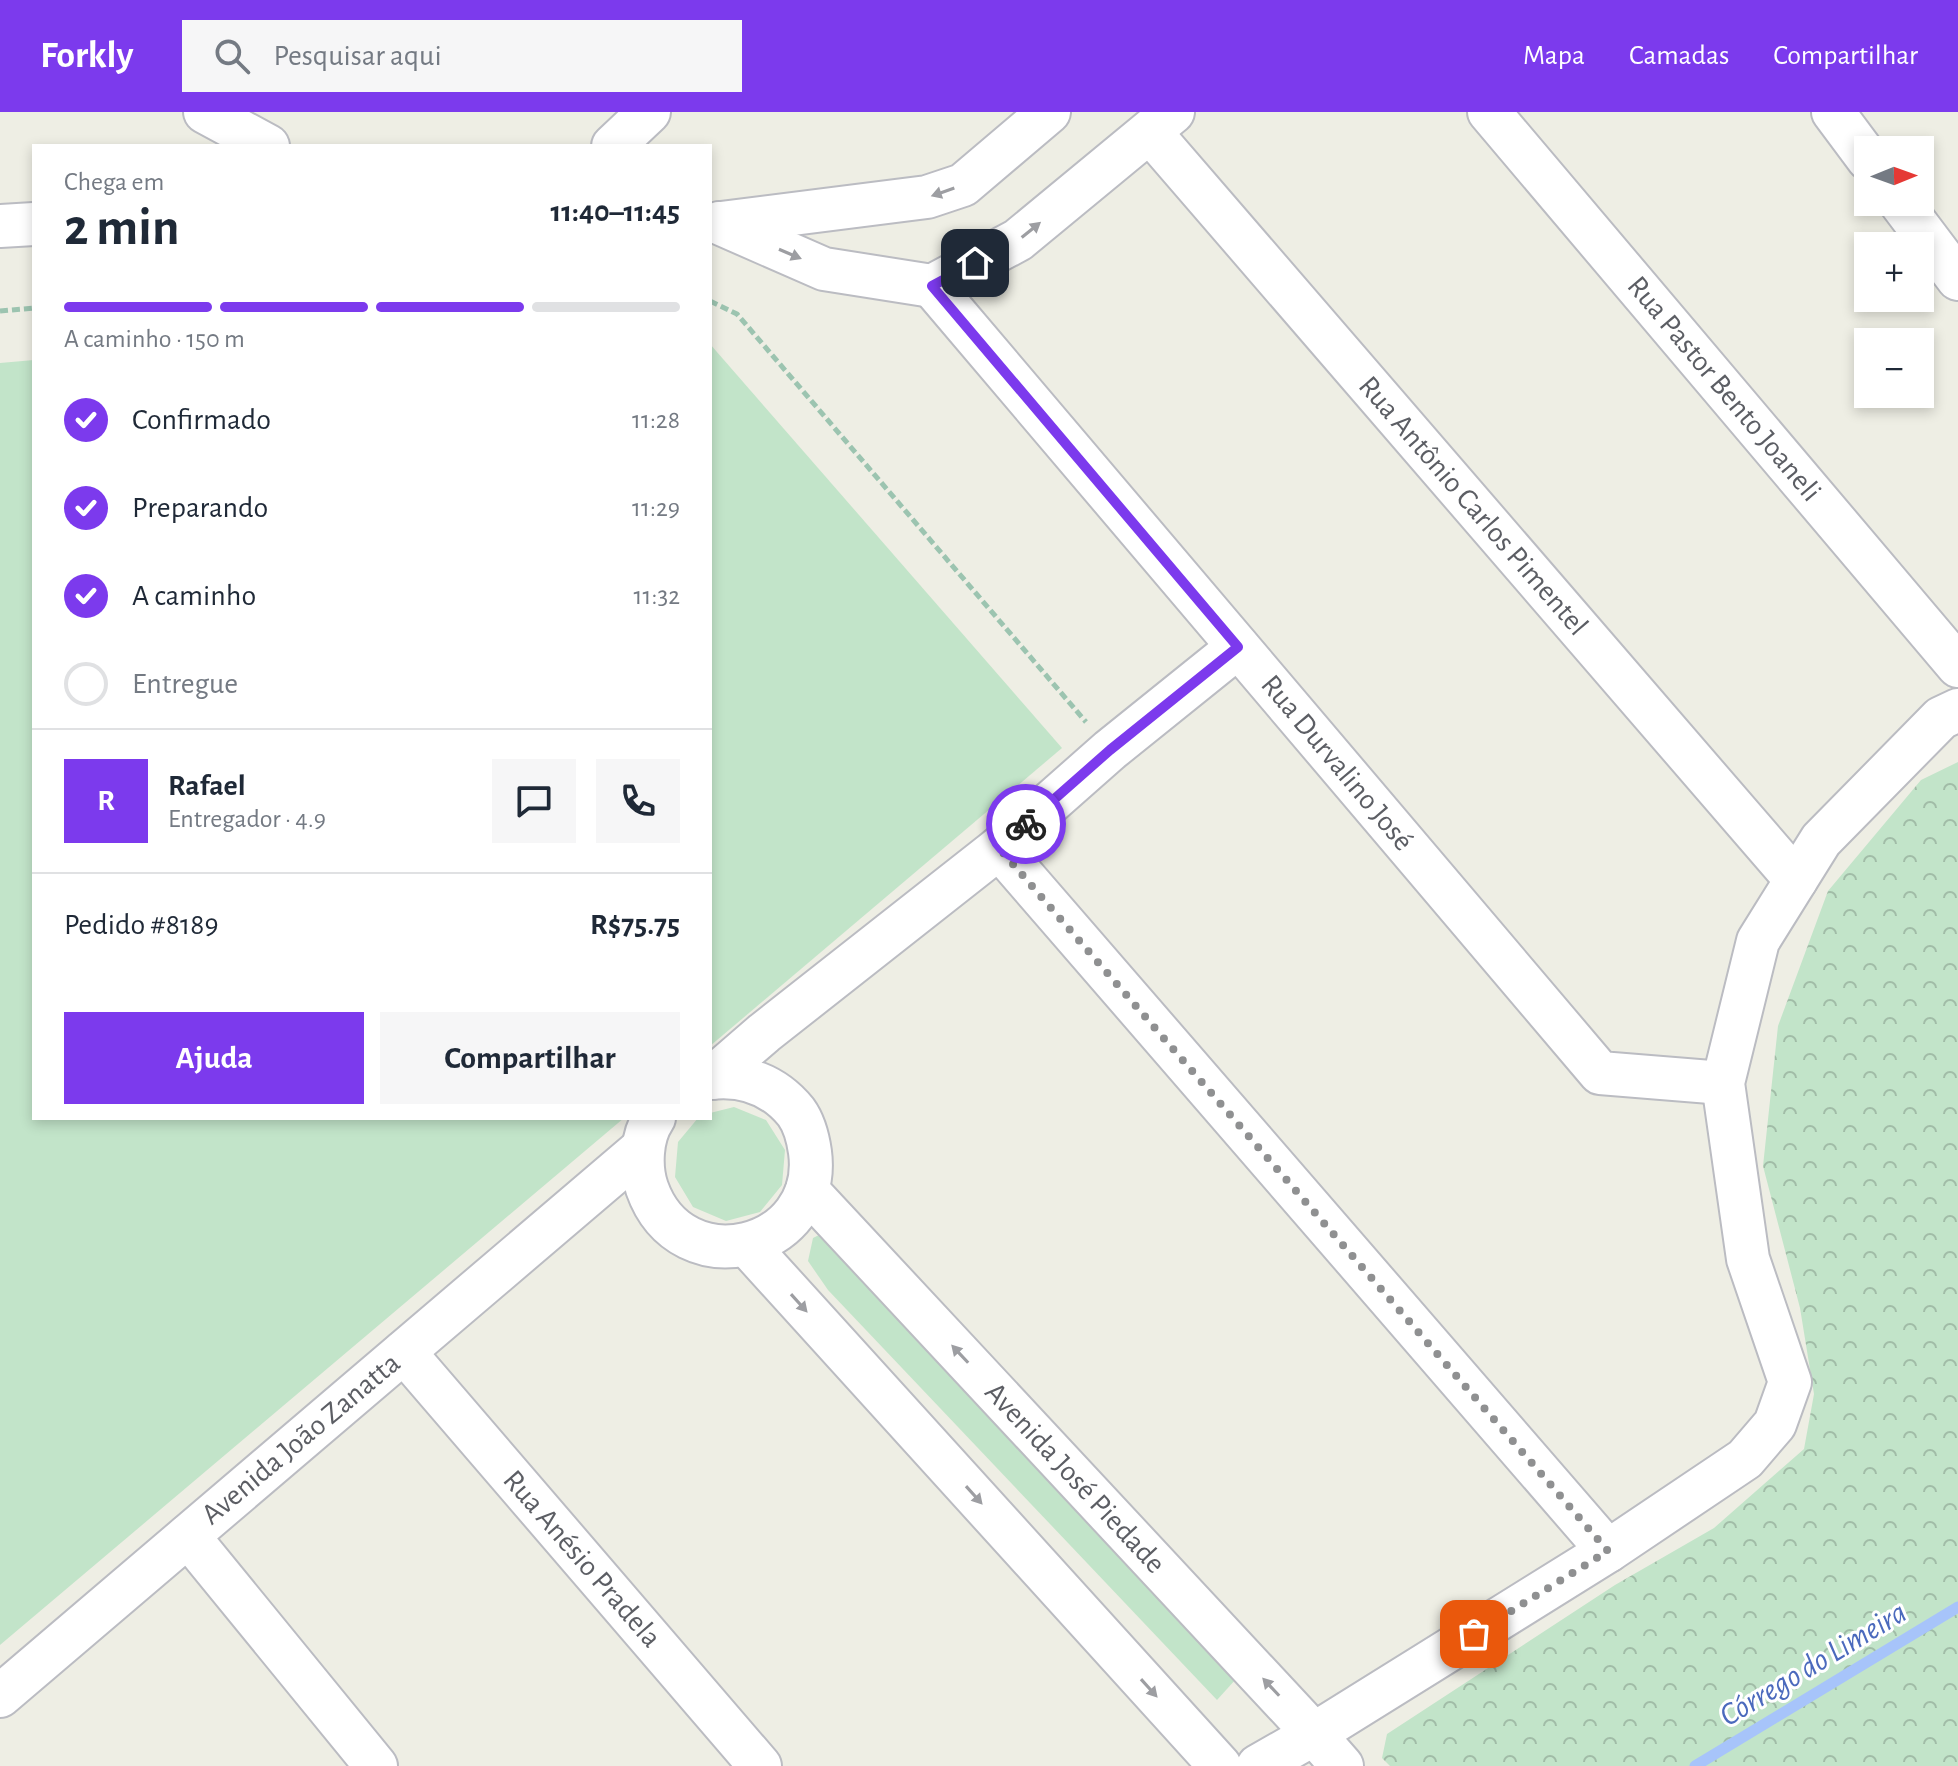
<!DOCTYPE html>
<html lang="pt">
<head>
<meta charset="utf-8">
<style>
  body { margin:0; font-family:"Alegreya Sans",sans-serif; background:#f6f6f7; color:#1f2937; height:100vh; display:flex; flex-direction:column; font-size:30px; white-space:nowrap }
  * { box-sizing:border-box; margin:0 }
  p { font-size:26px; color:#747a83 }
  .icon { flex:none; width:44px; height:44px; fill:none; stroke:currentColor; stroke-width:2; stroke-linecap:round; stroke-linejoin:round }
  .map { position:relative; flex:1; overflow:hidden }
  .side { position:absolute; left:32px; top:32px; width:680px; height:976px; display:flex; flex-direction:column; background:#fff; border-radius:0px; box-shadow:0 4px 12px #0003 }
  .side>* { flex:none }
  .needle { width:52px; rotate:89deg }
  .fabs { position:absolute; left:1854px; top:24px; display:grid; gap:16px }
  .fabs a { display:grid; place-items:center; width:80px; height:80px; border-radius:0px; background:#fff; box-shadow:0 4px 12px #0003; font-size:40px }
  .pin { position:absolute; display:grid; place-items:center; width:68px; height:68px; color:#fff; margin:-34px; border-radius:16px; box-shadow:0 4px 12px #0006 }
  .courier { position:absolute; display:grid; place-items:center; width:80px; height:80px; margin:-40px; border:6px solid #7c3aed; border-radius:50%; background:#fff; color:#222; box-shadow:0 2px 10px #0007 }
  .summary em { font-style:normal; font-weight:700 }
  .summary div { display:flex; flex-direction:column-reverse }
  .summary { display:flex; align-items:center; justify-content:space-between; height:136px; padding:0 32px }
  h1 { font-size:52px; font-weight:700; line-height:60px }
  .bar { display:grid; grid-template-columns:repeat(4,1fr); gap:12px 8px; align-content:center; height:96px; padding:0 32px }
  .bar i { height:10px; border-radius:6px; background:#e0e1e3 }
  .bar .current { background:#7c3aed }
  .bar p { grid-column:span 4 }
  .line { display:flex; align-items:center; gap:20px; padding:0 32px; border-top:2px solid #e0e1e3 }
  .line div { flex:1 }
  .round { display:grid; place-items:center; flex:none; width:84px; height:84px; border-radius:0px; background:#f6f6f7 }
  ol { padding:0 32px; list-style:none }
  li { display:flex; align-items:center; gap:24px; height:88px }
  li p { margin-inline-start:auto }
  li .icon { padding:8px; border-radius:50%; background:#7c3aed; color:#fff; stroke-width:4 }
  li:last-child { color:#747a83 }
  li i { width:44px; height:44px; border:4px solid #e0e1e3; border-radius:50% }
  .cta { display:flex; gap:16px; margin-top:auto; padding:16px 32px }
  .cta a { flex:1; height:92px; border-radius:0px; background:#7c3aed; color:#fff; font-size:32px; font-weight:700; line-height:92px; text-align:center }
  .cta a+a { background:#f6f6f7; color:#1f2937 }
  header { display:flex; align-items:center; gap:48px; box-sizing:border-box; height:112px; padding:0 40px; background:#7c3aed; color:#fff }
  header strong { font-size:38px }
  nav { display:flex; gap:44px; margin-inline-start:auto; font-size:28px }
  .search { width:560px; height:72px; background:#f6f6f7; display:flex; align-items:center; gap:20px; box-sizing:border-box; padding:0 28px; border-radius:0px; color:#747a83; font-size:30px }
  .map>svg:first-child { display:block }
  .green { fill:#c2e4c9 }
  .forest { fill:url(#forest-crowns) }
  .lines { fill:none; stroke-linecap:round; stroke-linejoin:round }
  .stream { stroke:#a7c4fa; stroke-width:11 }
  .street-casing { stroke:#bbbcc2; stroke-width:46 }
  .path { stroke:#9cc4b0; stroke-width:5; stroke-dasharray:8 4; stroke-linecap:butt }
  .street { stroke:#fff; stroke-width:42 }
  .oneway { fill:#9d9ea2 }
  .done { stroke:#8f9091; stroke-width:8; stroke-dasharray:0 14.4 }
  .route { stroke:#7c3aed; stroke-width:10 }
  .labels { text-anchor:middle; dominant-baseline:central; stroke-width:6; stroke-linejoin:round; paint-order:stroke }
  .street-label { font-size:30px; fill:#5c5e64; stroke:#fff }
  .water-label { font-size:32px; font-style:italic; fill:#4b6abd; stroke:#fff }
</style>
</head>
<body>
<header>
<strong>Forkly</strong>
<div class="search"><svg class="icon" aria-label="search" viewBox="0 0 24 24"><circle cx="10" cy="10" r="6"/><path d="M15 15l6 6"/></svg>Pesquisar aqui</div>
<nav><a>Mapa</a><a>Camadas</a><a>Compartilhar</a></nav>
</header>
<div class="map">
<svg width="1958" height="1654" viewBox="0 0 1958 1654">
  <defs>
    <pattern id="forest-crowns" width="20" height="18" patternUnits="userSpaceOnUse" patternTransform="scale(2)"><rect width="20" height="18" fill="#c2e4c9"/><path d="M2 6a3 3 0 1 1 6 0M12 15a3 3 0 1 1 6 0" fill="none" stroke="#a1bca7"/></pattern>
  </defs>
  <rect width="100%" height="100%" fill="#eeeee4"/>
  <g class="green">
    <polygon points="710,232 1062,636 710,934"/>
    <polygon points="34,248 34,1006 624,1006 0,1533 0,251"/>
    <polygon points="734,995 766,1008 785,1038 782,1073 760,1100 726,1109 693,1095 675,1065 678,1030 698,1006 710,1006 710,1001"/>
    <polygon points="827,1119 1236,1567 1217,1588 828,1178 808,1149 813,1126"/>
  </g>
  <polygon class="forest" points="1958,650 1958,1654 1390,1654 1382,1646 1387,1622 1615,1473 1714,1416 1804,1337 1814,1282 1800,1196 1763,1054 1778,914 1828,779 1921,668"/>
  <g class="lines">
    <polyline class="stream" points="1695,1654 1958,1495"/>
    <g class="street-casing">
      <g id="street">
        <polyline points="205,0 268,34"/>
        <polyline points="1489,0 1958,554"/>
        <polyline points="1833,0 1868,47"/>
        <polyline points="1150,20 1796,768"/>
        <polyline points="613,34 649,0"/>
        <polyline points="1900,90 1958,167"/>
        <polyline points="719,111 824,157 932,174 1018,128 1173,0"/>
        <polyline points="721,111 927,85 963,73 1049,0"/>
        <polyline points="0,114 34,112"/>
        <polyline points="932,174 1600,961 1723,971"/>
        <polyline points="999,736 1608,1439"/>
        <polyline points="712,966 764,921 999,736 1110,638 1238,535"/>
        <path d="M654,1006C641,1025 640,1055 647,1076C682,1175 823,1138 810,1040C808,1026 804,1011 796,1000C774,973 744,962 710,966"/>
        <polyline points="807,1078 1314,1622 1342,1654"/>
        <polyline points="747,1133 1220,1654"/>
        <polyline points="404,1240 760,1654"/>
        <polyline points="188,1424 376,1654"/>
        <polyline points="0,1584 643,1036"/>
        <polyline points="1258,1654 1314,1622 1608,1439 1745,1347 1775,1312 1790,1270 1748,1147 1723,971 1758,829 1821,728 1941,606 1958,598"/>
      </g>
    </g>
    <g class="path">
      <polyline points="710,189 737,202 1086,610"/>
      <polyline points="0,199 34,196"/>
    </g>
    <use href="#street" class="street"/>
  </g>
  <defs><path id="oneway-solid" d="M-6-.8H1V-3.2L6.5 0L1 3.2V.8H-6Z" transform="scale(2)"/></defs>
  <g class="oneway">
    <use href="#oneway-solid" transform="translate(943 80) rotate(161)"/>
    <use href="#oneway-solid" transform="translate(1031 118) rotate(-39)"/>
    <use href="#oneway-solid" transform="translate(790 142) rotate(23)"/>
    <use href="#oneway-solid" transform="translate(799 1191) rotate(48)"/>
    <use href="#oneway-solid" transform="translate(960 1242) rotate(-133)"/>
    <use href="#oneway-solid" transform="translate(974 1383) rotate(48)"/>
    <use href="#oneway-solid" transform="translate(1271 1575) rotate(-133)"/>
    <use href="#oneway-solid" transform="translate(1149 1576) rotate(48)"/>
  </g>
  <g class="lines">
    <polyline class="done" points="1026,712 999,736 1608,1439 1474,1522"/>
    <polyline class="route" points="975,151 932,174 1238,535 1110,638 1026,712"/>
  </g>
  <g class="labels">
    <g class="street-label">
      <text transform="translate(1724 277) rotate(50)">Rua Pastor Bento Joaneli</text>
      <text transform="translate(1473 394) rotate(49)">Rua Antônio Carlos Pimentel</text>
      <text transform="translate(1337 651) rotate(50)">Rua Durvalino José</text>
      <text transform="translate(301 1327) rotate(-40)">Avenida João Zanatta</text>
      <text transform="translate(1075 1366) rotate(47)">Avenida José Piedade</text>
      <text transform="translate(582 1447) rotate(49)">Rua Anésio Pradela</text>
    </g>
    <g class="water-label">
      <text transform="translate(1813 1552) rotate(-31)">Córrego do Limeira</text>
    </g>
  </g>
</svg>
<div class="fabs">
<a><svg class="needle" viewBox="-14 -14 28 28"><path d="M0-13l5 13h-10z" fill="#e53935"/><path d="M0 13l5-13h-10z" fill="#747a83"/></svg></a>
<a>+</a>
<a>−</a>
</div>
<div class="pin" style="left:1474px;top:1522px;background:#ea580c"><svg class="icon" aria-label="bag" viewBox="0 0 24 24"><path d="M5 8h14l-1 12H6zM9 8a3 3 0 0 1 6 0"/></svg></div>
<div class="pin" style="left:975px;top:151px;background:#1f2937"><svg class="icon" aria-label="home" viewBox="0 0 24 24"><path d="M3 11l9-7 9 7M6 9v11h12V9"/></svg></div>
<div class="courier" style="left:1026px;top:712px"><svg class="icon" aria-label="bike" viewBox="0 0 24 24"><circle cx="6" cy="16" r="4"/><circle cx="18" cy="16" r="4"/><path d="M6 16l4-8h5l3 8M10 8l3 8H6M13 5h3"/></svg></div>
<section class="side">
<div class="summary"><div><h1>2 min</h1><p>Chega em</p></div><em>11:40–11:45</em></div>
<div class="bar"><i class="current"></i><i class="current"></i><i class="current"></i><i></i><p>A caminho · 150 m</p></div>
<ol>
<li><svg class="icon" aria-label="check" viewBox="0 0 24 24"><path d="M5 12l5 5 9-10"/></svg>Confirmado<p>11:28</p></li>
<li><svg class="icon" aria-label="check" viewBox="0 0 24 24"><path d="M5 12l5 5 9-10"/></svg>Preparando<p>11:29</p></li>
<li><svg class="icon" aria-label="check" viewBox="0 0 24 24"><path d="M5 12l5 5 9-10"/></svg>A caminho<p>11:32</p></li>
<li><i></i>Entregue</li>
</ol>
<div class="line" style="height:144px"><b class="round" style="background:#7c3aed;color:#fff">R</b><div><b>Rafael</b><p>Entregador · 4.9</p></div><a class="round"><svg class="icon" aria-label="chat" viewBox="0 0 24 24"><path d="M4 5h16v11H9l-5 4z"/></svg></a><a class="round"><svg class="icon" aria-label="phone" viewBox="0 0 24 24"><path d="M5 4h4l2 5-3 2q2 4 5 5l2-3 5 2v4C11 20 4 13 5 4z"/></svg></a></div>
<div class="line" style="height:104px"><div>Pedido #8189</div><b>R$75.75</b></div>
<div class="cta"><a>Ajuda</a><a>Compartilhar</a></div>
</section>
</div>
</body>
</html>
